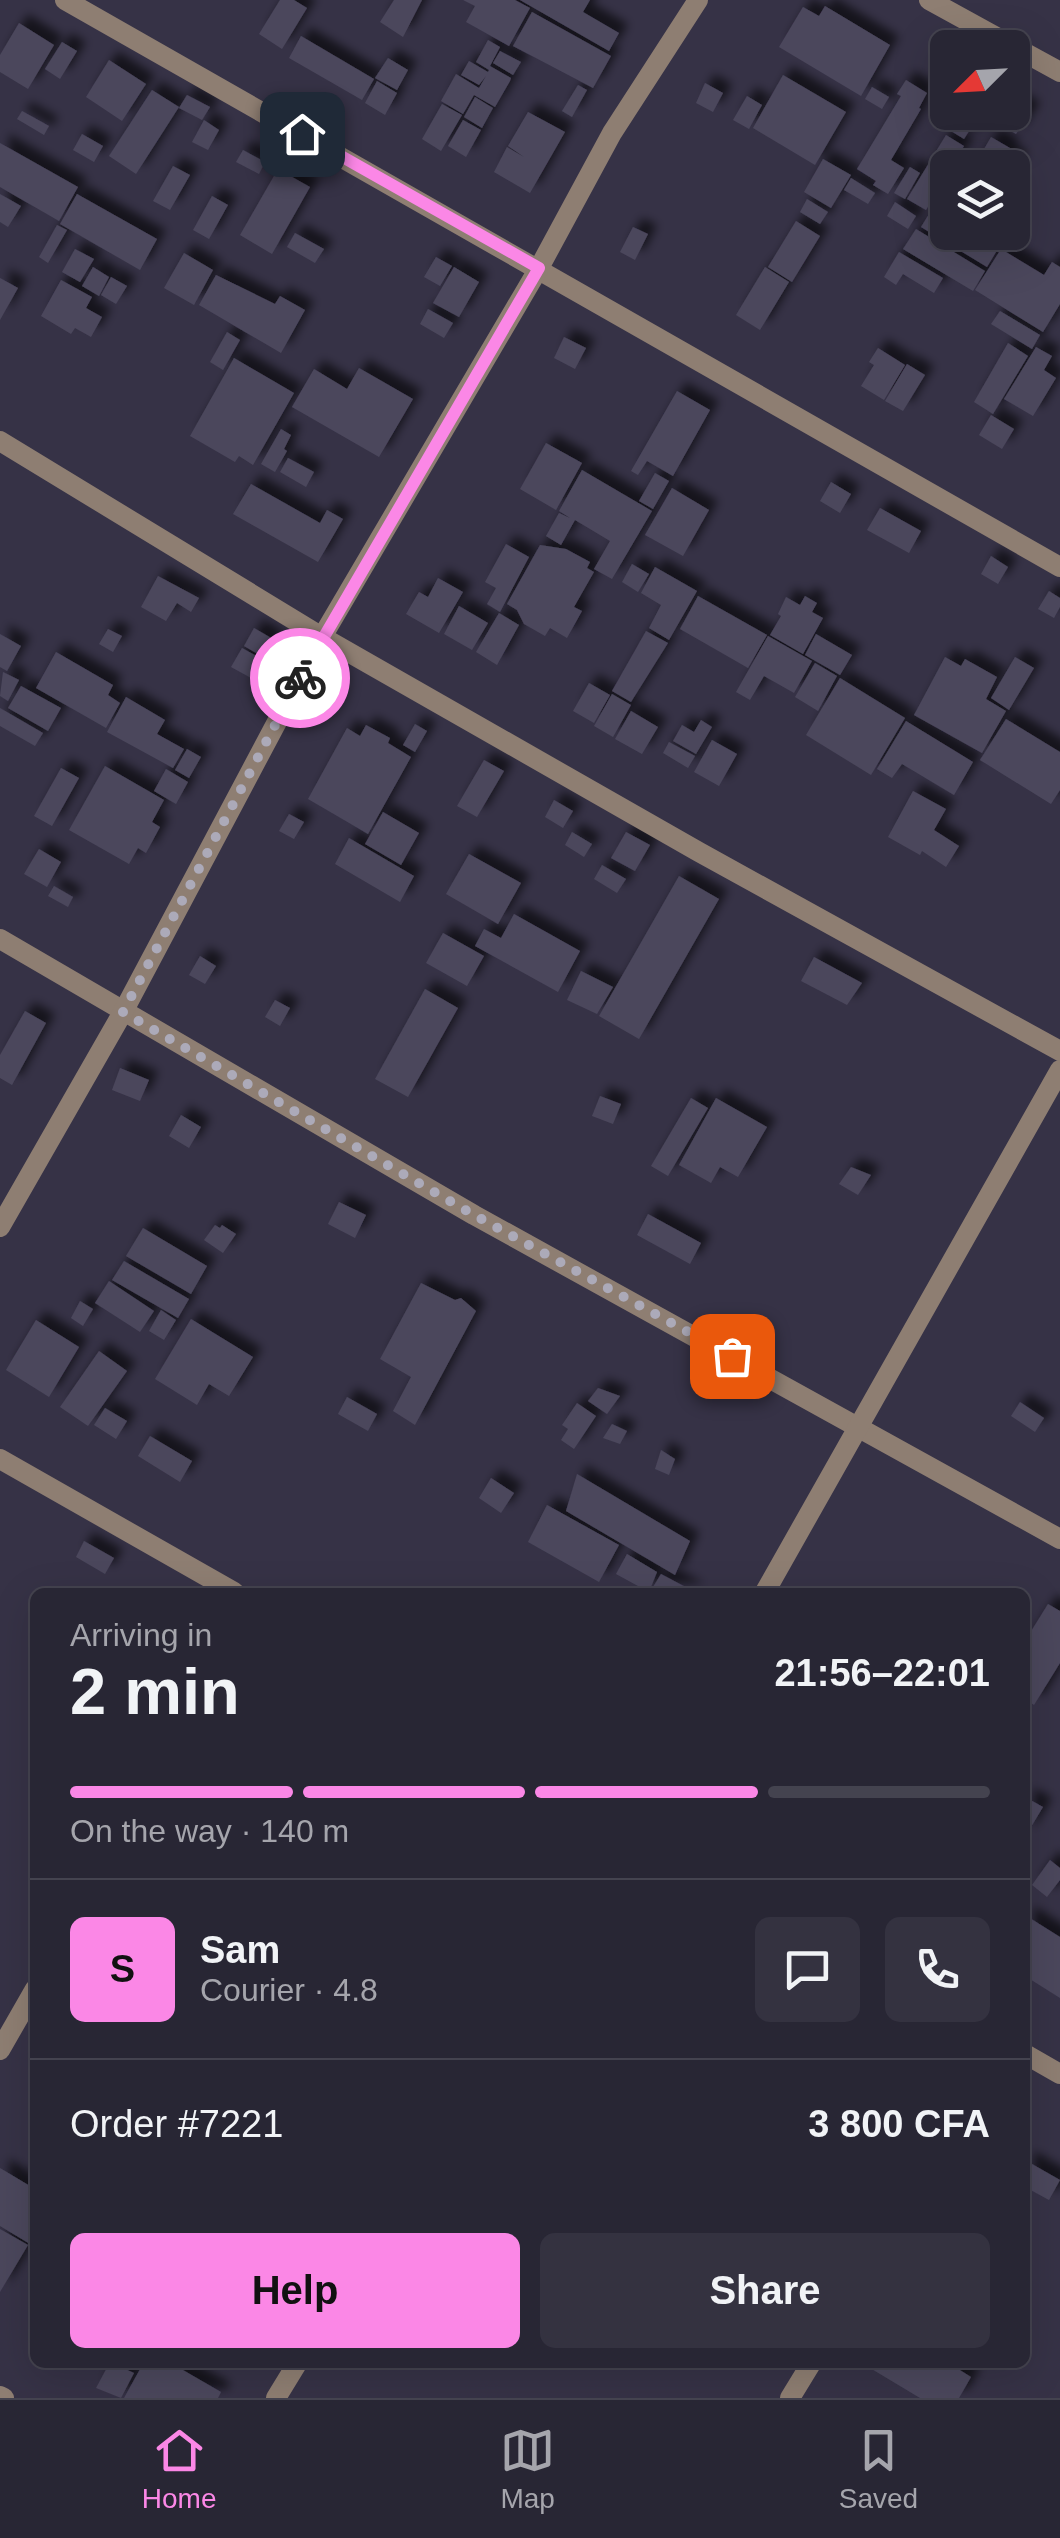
<!DOCTYPE html>
<html lang="en">
<head>
<meta charset="utf-8">
<style>
  body { margin:0; font-family:Arial,sans-serif; background:#343240; color:#f1f3f6; height:100vh; display:flex; flex-direction:column; font-size:38px; white-space:nowrap }
  * { box-sizing:border-box; margin:0 }
  p { font-size:32px; color:#a5a5ac }
  .icon { flex:none; width:55px; height:55px; fill:none; stroke:currentColor; stroke-width:2; stroke-linecap:round; stroke-linejoin:round }
  .map { position:relative; flex:1; overflow:hidden }
  .panel { position:absolute; left:30px; top:1588px; width:1000px; height:780px; display:flex; flex-direction:column; background:#282634; border-radius:15px; box-shadow:0 10px 40px #0002,0 0 0 2px #44434f }
  .panel>* { flex:none }
  .needle { width:65px; rotate:246deg }
  .buttons { position:absolute; left:930px; top:30px; display:grid; gap:20px }
  .buttons a { display:grid; place-items:center; width:100px; height:100px; border-radius:15px; background:#282634; box-shadow:0 10px 40px #0002,0 0 0 2px #44434f; font-size:50px }
  .pin { position:absolute; display:grid; place-items:center; width:85px; height:85px; color:#fff; margin:-42px; border-radius:20px; box-shadow:0 5px 15px #0006 }
  .courier { position:absolute; display:grid; place-items:center; width:100px; height:100px; margin:-50px; border:8px solid #fb87e6; border-radius:50%; background:#fff; color:#222; box-shadow:0 2px 12px #0007 }
  .summary em { font-style:normal; font-weight:700 }
  .summary div { display:flex; flex-direction:column-reverse }
  .summary { display:flex; align-items:center; justify-content:space-between; height:170px; padding:0 40px }
  h1 { font-size:65px; font-weight:700; line-height:75px }
  .bar { display:grid; grid-template-columns:repeat(4,1fr); gap:15px 10px; align-content:center; height:120px; padding:0 40px }
  .bar i { height:12px; border-radius:8px; background:#44434f }
  .bar .selected { background:#fb87e6 }
  .bar p { grid-column:span 4 }
  .line { display:flex; align-items:center; gap:25px; padding:0 40px; border-top:2px solid #44434f }
  .line div { flex:1 }
  .round { display:grid; place-items:center; flex:none; width:105px; height:105px; border-radius:15px; background:#343240 }
  .button { display:flex; gap:20px; margin-top:auto; padding:20px 40px }
  .button a { flex:1; height:115px; border-radius:15px; background:#fb87e6; color:#111; font-size:40px; font-weight:700; line-height:115px; text-align:center }
  .button a+a { background:#343240; color:#f1f3f6 }
  .tab-bar { display:flex; justify-content:space-around; align-items:center; height:140px; border-top:2px solid #44434f; background:#282634; font-size:28px; color:#a5a5ac }
  .tab-bar a { display:grid; justify-items:center; gap:5px }
  .tab-bar .selected { color:#fb87e6 }
  .map>svg:first-child { display:block }
  .building { fill:#4b475c; filter:url(#shadow) }
  .lines { fill:none; stroke-linecap:round; stroke-linejoin:round }
  .minor { stroke:#8e7e72; stroke-width:20 }
  .done { stroke:#acaab9; stroke-width:10; stroke-dasharray:0 18 }
  .route { stroke:#fb87e6; stroke-width:12 }
</style>
</head>
<body>
<div class="map">
<svg width="1060" height="2398" viewBox="0 0 1060 2398">
  <defs>
    <filter id="shadow"><feDropShadow dx="9" dy="-9" stdDeviation="5" flood-color="#0009"/></filter>
  </defs>
  <rect width="100%" height="100%" fill="#363246"/>
  <g class="building">
    <polygon points="280,0 294,0 307,8 282,49 259,34"/>
    <polygon points="394,0 422,0 403,37 380,22"/>
    <polygon points="463,0 515,0 530,8 509,46 466,22 475,6"/>
    <polygon points="520,0 590,0 583,12 619,33 609,51"/>
    <polygon points="825,6 890,45 861,96 779,47 803,7 819,16"/>
    <polygon points="532,12 611,56 593,88 513,46"/>
    <polygon points="19,23 54,45 28,89 0,72 0,55"/>
    <polygon points="301,36 374,79 362,100 289,58"/>
    <polygon points="488,40 500,47 490,66 511,78 510,81 495,107 474,95 463,114 441,101 456,74 479,88 486,76 479,85 461,75 469,61 488,72 489,70 476,62"/>
    <polygon points="62,42 77,51 60,79 45,69"/>
    <polygon points="500,51 521,62 513,75 493,63"/>
    <polygon points="388,58 408,70 397,90 375,78"/>
    <polygon points="109,60 146,84 122,121 86,97"/>
    <polygon points="783,75 846,112 815,165 753,128"/>
    <polygon points="906,80 927,93 919,108 921,109 891,160 904,168 888,194 873,185 876,181 857,169 901,96 897,94"/>
    <polygon points="377,81 397,93 385,115 365,103"/>
    <polygon points="705,83 723,93 713,112 696,103"/>
    <polygon points="578,85 587,90 572,117 562,111"/>
    <polygon points="872,87 889,97 882,109 865,99"/>
    <polygon points="152,90 179,107 136,174 109,156"/>
    <polygon points="187,95 210,107 202,120 179,108"/>
    <polygon points="747,96 762,105 749,129 733,120"/>
    <polygon points="475,97 493,108 482,128 464,117"/>
    <polygon points="1012,100 1031,111 1016,134 999,124 1006,112 1012,112"/>
    <polygon points="442,104 462,115 441,151 422,139"/>
    <polygon points="22,111 49,126 44,135 17,119"/>
    <polygon points="528,112 565,132 530,193 494,172 507,147 524,157 508,146"/>
    <polygon points="955,114 973,125 964,139 946,128"/>
    <polygon points="204,120 219,130 208,150 192,142"/>
    <polygon points="463,120 481,130 466,157 448,146"/>
    <polygon points="82,134 103,146 94,162 73,150"/>
    <polygon points="946,135 964,146 951,168 948,168 948,173 926,210 907,199"/>
    <polygon points="991,137 1010,148 1007,153 1019,161 1015,168 973,168"/>
    <polygon points="0,143 78,187 59,221 0,187"/>
    <polygon points="243,150 265,162 259,174 236,162"/>
    <polygon points="823,159 851,175 831,208 804,192"/>
    <polygon points="173,166 190,175 170,210 153,201"/>
    <polygon points="910,167 920,173 905,199 894,193"/>
    <polygon points="278,169 310,187 272,254 240,235"/>
    <polygon points="851,178 875,193 868,204 844,190"/>
    <polygon points="945,188 948,232 1008,232 987,267 921,227"/>
    <polygon points="0,194 21,206 8,227 0,222"/>
    <polygon points="77,194 157,239 140,270 60,224"/>
    <polygon points="212,196 228,205 209,239 193,230"/>
    <polygon points="807,199 828,212 820,224 800,212"/>
    <polygon points="895,202 916,216 908,229 887,216"/>
    <polygon points="796,221 820,236 792,282 768,267"/>
    <polygon points="57,225 67,230 48,263 39,257"/>
    <polygon points="633,227 648,234 635,260 620,252"/>
    <polygon points="916,229 985,271 973,291 903,249"/>
    <polygon points="295,233 324,249 315,263 287,247"/>
    <polygon points="75,249 94,259 80,282 62,272"/>
    <polygon points="1001,249 1044,275 1052,262 1060,267 1060,304 1043,332 975,290"/>
    <polygon points="899,252 943,278 934,293 903,274 896,285 884,277"/>
    <polygon points="184,253 213,270 194,305 164,288"/>
    <polygon points="436,257 452,266 440,286 424,277"/>
    <polygon points="93,267 109,277 99,296 82,286"/>
    <polygon points="454,267 479,282 459,317 433,303"/>
    <polygon points="765,267 789,282 760,330 736,315"/>
    <polygon points="216,275 275,304 280,296 305,310 281,353 199,305"/>
    <polygon points="111,277 127,286 116,304 101,295"/>
    <polygon points="0,278 18,288 0,320"/>
    <polygon points="61,280 92,297 86,308 102,317 91,337 75,328 71,334 41,316"/>
    <polygon points="428,309 453,323 444,338 420,324"/>
    <polygon points="1000,311 1040,335 1032,349 991,324"/>
    <polygon points="227,332 240,340 223,370 210,362"/>
    <polygon points="564,337 586,348 575,369 554,358"/>
    <polygon points="1008,343 1028,356 993,414 974,402"/>
    <polygon points="1036,347 1052,356 1044,370 1056,378 1033,416 1004,399"/>
    <polygon points="878,348 905,365 884,400 861,386 874,365 869,362"/>
    <polygon points="234,358 294,393 253,465 239,456 235,462 190,436"/>
    <polygon points="907,364 925,375 903,411 885,401"/>
    <polygon points="359,368 413,399 379,457 292,407 314,369 347,389"/>
    <polygon points="677,391 710,410 673,476 647,461 638,475 631,471"/>
    <polygon points="991,415 1014,429 1002,449 979,435"/>
    <polygon points="281,429 291,435 284,449 287,451 275,472 261,464"/>
    <polygon points="546,443 582,463 556,510 520,489"/>
    <polygon points="288,458 314,472 306,487 280,472"/>
    <polygon points="582,470 652,511 612,579 594,569 610,541 575,520 561,545 546,536 559,513 570,518 559,511"/>
    <polygon points="655,473 669,481 653,509 639,501"/>
    <polygon points="831,482 851,494 840,513 820,501"/>
    <polygon points="251,484 320,523 327,510 343,519 318,562 233,514"/>
    <polygon points="672,488 709,510 683,556 645,535"/>
    <polygon points="880,508 921,531 909,553 867,530"/>
    <polygon points="506,544 529,557 500,612 487,604 496,588 485,582"/>
    <polygon points="540,545 566,549 590,562 587,568 594,572 574,607 582,611 567,638 550,628 545,636 524,624 517,610 507,604"/>
    <polygon points="991,556 1008,567 998,584 981,574"/>
    <polygon points="632,564 649,574 638,592 622,582"/>
    <polygon points="655,567 697,591 669,640 649,628 661,605 641,593"/>
    <polygon points="158,576 199,598 191,612 177,603 166,621 141,607"/>
    <polygon points="438,578 463,592 439,633 406,614 419,592 428,597"/>
    <polygon points="1049,591 1060,598 1060,607 1054,618 1038,609"/>
    <polygon points="698,596 767,635 748,668 680,629"/>
    <polygon points="805,596 817,603 812,612 823,618 803,654 770,635 781,616 778,614 786,597 800,605"/>
    <polygon points="459,606 488,623 472,650 444,634"/>
    <polygon points="499,613 519,625 497,665 476,652"/>
    <polygon points="254,628 273,639 263,657 244,646"/>
    <polygon points="108,629 122,636 113,652 99,644"/>
    <polygon points="646,631 668,643 631,702 612,691"/>
    <polygon points="0,634 21,646 7,671 0,667"/>
    <polygon points="816,634 852,655 840,675 805,655"/>
    <polygon points="768,636 812,661 794,693 764,676 750,700 736,692"/>
    <polygon points="242,648 262,659 251,678 231,667"/>
    <polygon points="56,652 113,685 108,695 120,703 106,728 36,688"/>
    <polygon points="945,657 961,666 965,659 997,677 986,699 1006,711 982,753 914,715"/>
    <polygon points="1015,657 1034,668 1009,710 991,698"/>
    <polygon points="815,663 837,676 818,711 795,697"/>
    <polygon points="3,672 19,680 8,701 0,696"/>
    <polygon points="840,678 905,718 871,775 806,735"/>
    <polygon points="589,683 610,695 594,723 573,711"/>
    <polygon points="21,686 61,708 48,731 8,708"/>
    <polygon points="612,694 631,705 613,737 594,726"/>
    <polygon points="126,697 165,720 157,734 184,749 173,768 107,732"/>
    <polygon points="0,708 43,733 35,746 0,726"/>
    <polygon points="631,711 658,727 642,754 615,739"/>
    <polygon points="1006,719 1060,752 1060,790 1051,804 980,760"/>
    <polygon points="701,720 712,727 696,754 673,741 682,725 694,732"/>
    <polygon points="906,721 973,762 954,795 902,764 892,778 877,769"/>
    <polygon points="415,724 427,731 415,752 403,745"/>
    <polygon points="366,725 390,738 388,743 411,757 368,834 308,799 347,728 360,736"/>
    <polygon points="712,740 737,754 719,786 694,772"/>
    <polygon points="669,742 695,756 688,768 663,753"/>
    <polygon points="187,749 201,757 189,778 175,770"/>
    <polygon points="484,760 504,771 477,817 457,806"/>
    <polygon points="105,766 164,800 152,822 160,827 146,853 138,848 129,864 69,830"/>
    <polygon points="61,768 79,778 52,826 34,816"/>
    <polygon points="166,769 188,782 176,804 154,791"/>
    <polygon points="913,791 946,809 934,830 959,846 946,867 922,851 920,855 888,837"/>
    <polygon points="554,800 573,811 563,828 545,817"/>
    <polygon points="383,812 419,833 401,865 365,844"/>
    <polygon points="289,814 304,822 294,839 279,831"/>
    <polygon points="572,832 592,844 584,857 565,845"/>
    <polygon points="626,832 650,845 635,871 611,858"/>
    <polygon points="349,838 414,876 400,902 335,864"/>
    <polygon points="39,849 61,862 47,887 24,874"/>
    <polygon points="469,854 521,883 498,924 446,894"/>
    <polygon points="602,865 626,879 617,893 594,879"/>
    <polygon points="679,876 719,899 639,1039 599,1016"/>
    <polygon points="54,886 73,897 68,907 48,896"/>
    <polygon points="514,914 580,951 558,992 475,946 484,929 501,938"/>
    <polygon points="443,933 484,956 467,986 426,963"/>
    <polygon points="200,956 216,966 205,984 189,975"/>
    <polygon points="814,957 862,983 847,1005 801,981"/>
    <polygon points="581,971 613,987 597,1014 567,1000"/>
    <polygon points="425,989 458,1008 408,1097 375,1079"/>
    <polygon points="275,1000 290,1008 280,1026 265,1017"/>
    <polygon points="25,1011 46,1023 12,1085 0,1078 0,1055"/>
    <polygon points="120,1068 149,1080 140,1101 112,1090"/>
    <polygon points="600,1096 621,1104 613,1124 592,1116"/>
    <polygon points="691,1098 708,1108 668,1176 651,1166"/>
    <polygon points="716,1098 767,1127 738,1177 720,1167 711,1183 679,1165"/>
    <polygon points="181,1115 201,1127 189,1148 169,1136"/>
    <polygon points="851,1167 871,1175 858,1195 839,1184"/>
    <polygon points="339,1202 366,1215 355,1238 328,1224"/>
    <polygon points="648,1214 701,1243 690,1264 637,1235"/>
    <polygon points="215,1225 220,1228 222,1225 236,1234 223,1253 204,1240"/>
    <polygon points="143,1228 207,1266 191,1294 126,1256"/>
    <polygon points="124,1261 189,1299 178,1318 112,1280"/>
    <polygon points="109,1281 154,1311 140,1332 95,1303"/>
    <polygon points="421,1283 455,1300 461,1298 476,1311 415,1425 393,1411 411,1377 380,1359"/>
    <polygon points="80,1301 93,1309 83,1326 71,1318"/>
    <polygon points="161,1310 176,1320 164,1340 149,1331"/>
    <polygon points="191,1319 253,1357 229,1396 209,1384 197,1405 155,1379"/>
    <polygon points="36,1320 79,1347 49,1397 6,1370"/>
    <polygon points="99,1351 127,1371 88,1426 60,1407"/>
    <polygon points="598,1388 620,1396 607,1414 588,1401"/>
    <polygon points="347,1397 377,1414 368,1431 338,1414"/>
    <polygon points="1020,1402 1044,1418 1035,1432 1011,1416"/>
    <polygon points="577,1403 596,1416 574,1449 561,1440 568,1429 562,1425"/>
    <polygon points="105,1408 127,1421 116,1439 94,1425"/>
    <polygon points="612,1424 627,1431 620,1444 603,1438"/>
    <polygon points="150,1436 192,1461 180,1482 138,1456"/>
    <polygon points="661,1450 675,1459 669,1475 655,1469"/>
    <polygon points="577,1474 690,1541 675,1575 566,1511"/>
    <polygon points="491,1478 514,1493 501,1513 479,1498"/>
    <polygon points="547,1505 619,1545 599,1582 528,1542"/>
    <polygon points="84,1541 114,1558 105,1574 76,1557"/>
    <polygon points="627,1554 657,1572 649,1592 616,1574"/>
    <polygon points="661,1574 695,1592 650,1592"/>
    <polygon points="1048,1604 1060,1611 1060,1663 1034,1705 1025,1699 1025,1641"/>
    <polygon points="1025,1797 1043,1807 1025,1837"/>
    <polygon points="1050,1860 1060,1868 1060,1880 1047,1897 1032,1885"/>
    <polygon points="1025,1915 1060,1937 1060,1998 1025,1976"/>
    <polygon points="1025,2160 1060,2180 1049,2200 1025,2187"/>
    <polygon points="0,2168 35,2189 35,2247 0,2226"/>
    <polygon points="0,2229 28,2245 0,2292"/>
    <polygon points="110,2362 134,2373 121,2398 96,2388"/>
    <polygon points="144,2362 178,2362 176,2366 221,2392 218,2398 124,2398"/>
    <polygon points="860,2362 947,2362 971,2377 959,2398 920,2398"/>
  </g>
  <g class="lines">
    <g class="minor">
      <polyline points="65,0 1060,567"/>
      <polyline points="929,0 1060,72"/>
      <polyline points="0,441 322,637 699,852 1060,1051"/>
      <polyline points="0,939 474,1215 1060,1539"/>
      <polyline points="0,1227 123,1012 322,637 539,268 612,133 698,0"/>
      <polyline points="0,1459 234,1592"/>
      <polyline points="765,1592 1060,1070"/>
      <polyline points="0,2050 35,1989"/>
      <polyline points="1025,2054 1060,2074"/>
      <polyline points="0,2396 4,2398"/>
      <polyline points="276,2398 298,2362"/>
      <polyline points="790,2398 812,2362"/>
    </g>
  </g>
  <g class="lines">
    <polyline class="done" points="300,678 123,1012 474,1215 732,1356"/>
    <polyline class="route" points="300,678 539,268 302,134"/>
  </g>
</svg>
<div class="buttons">
<a><svg class="needle" viewBox="-14 -14 28 28"><path d="M0-13l5 13h-10z" fill="#e53935"/><path d="M0 13l5-13h-10z" fill="#a5a5ac"/></svg></a>
<a><svg class="icon" aria-label="layers" viewBox="0 0 24 24"><path d="M12 4l9 5-9 5-9-5zM3 14l9 5 9-5"/></svg></a>
</div>
<div class="pin" style="left:732px;top:1356px;background:#ea580c"><svg class="icon" aria-label="bag" viewBox="0 0 24 24"><path d="M5 8h14l-1 12H6zM9 8a3 3 0 0 1 6 0"/></svg></div>
<div class="pin" style="left:302px;top:134px;background:#1f2937"><svg class="icon" aria-label="home" viewBox="0 0 24 24"><path d="M3 11l9-7 9 7M6 9v11h12V9"/></svg></div>
<div class="courier" style="left:300px;top:678px"><svg class="icon" aria-label="bike" viewBox="0 0 24 24"><circle cx="6" cy="16" r="4"/><circle cx="18" cy="16" r="4"/><path d="M6 16l4-8h5l3 8M10 8l3 8H6M13 5h3"/></svg></div>
<section class="panel">
<div class="summary"><div><h1>2 min</h1><p>Arriving in</p></div><em>21:56–22:01</em></div>
<div class="bar"><i class="selected"></i><i class="selected"></i><i class="selected"></i><i></i><p>On the way · 140 m</p></div>
<div class="line" style="height:180px"><b class="round" style="background:#fb87e6;color:#111">S</b><div><b>Sam</b><p>Courier · 4.8</p></div><a class="round"><svg class="icon" aria-label="chat" viewBox="0 0 24 24"><path d="M4 5h16v11H9l-5 4z"/></svg></a><a class="round"><svg class="icon" aria-label="phone" viewBox="0 0 24 24"><path d="M5 4h4l2 5-3 2q2 4 5 5l2-3 5 2v4C11 20 4 13 5 4z"/></svg></a></div>
<div class="line" style="height:130px"><div>Order #7221</div><b>3 800 CFA</b></div>
<div class="button"><a>Help</a><a>Share</a></div>
</section>
</div>
<nav class="tab-bar">
<a class="selected"><svg class="icon" aria-label="home" viewBox="0 0 24 24"><path d="M3 11l9-7 9 7M6 9v11h12V9"/></svg>Home</a>
<a><svg class="icon" aria-label="map" viewBox="0 0 24 24"><path d="M3 6l6-2 6 2 6-2v14l-6 2-6-2-6 2zM9 4v14M15 6v14"/></svg>Map</a>
<a><svg class="icon" aria-label="saved" viewBox="0 0 24 24"><path d="M7 4h10v16l-5-4-5 4z"/></svg>Saved</a>
</nav>
</body>
</html>
